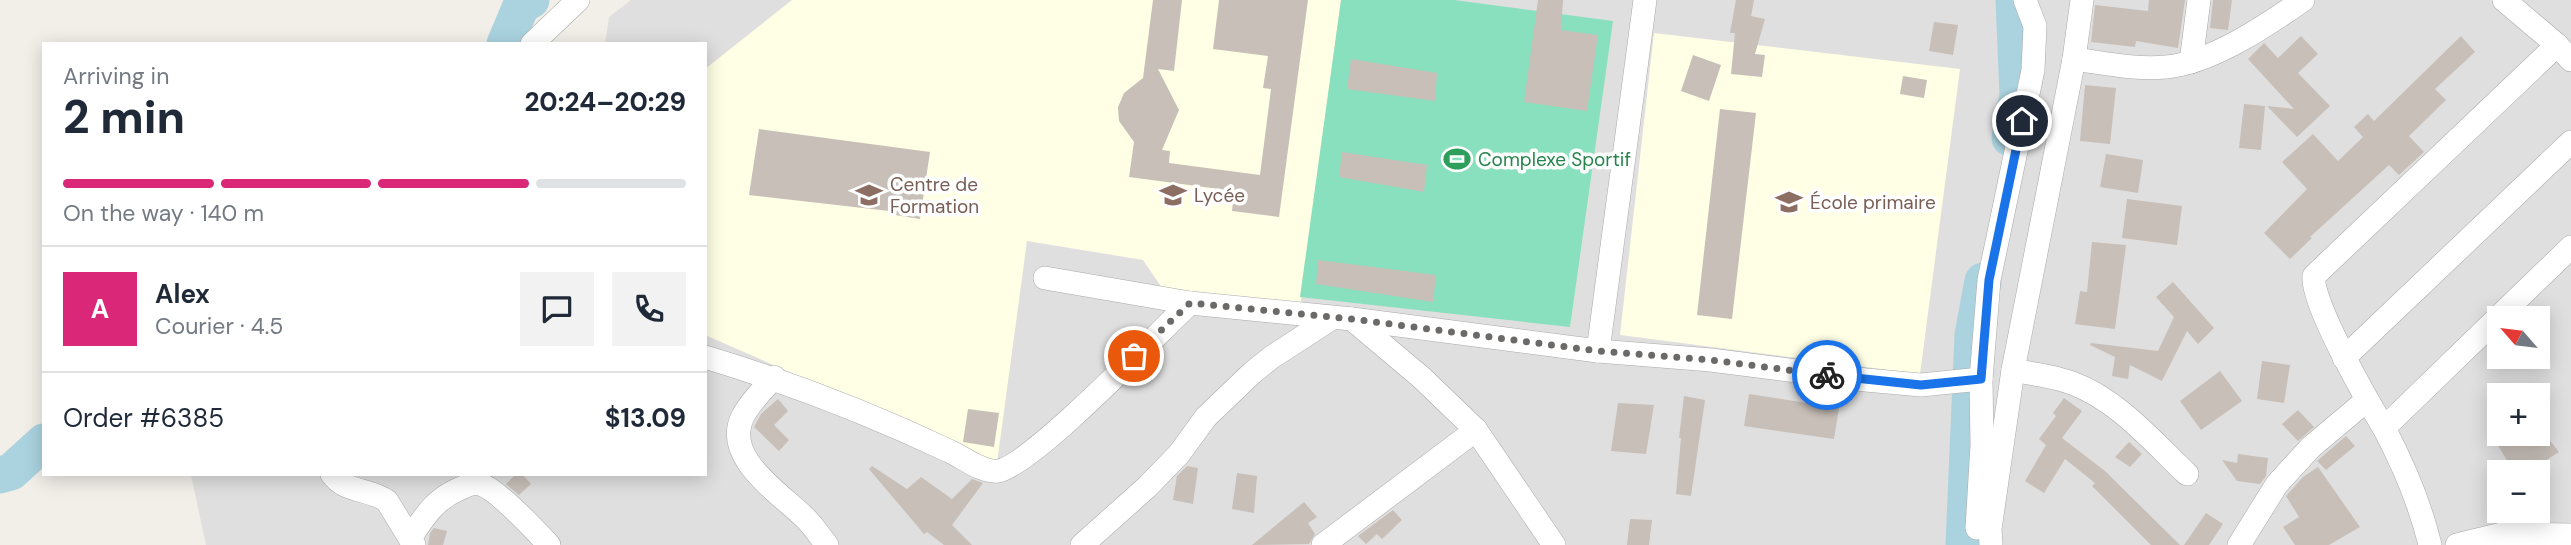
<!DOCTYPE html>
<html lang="en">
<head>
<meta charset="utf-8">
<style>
  body { margin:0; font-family:"DM Sans",sans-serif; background:#f2f2f3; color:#1f2937; height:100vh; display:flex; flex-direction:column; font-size:26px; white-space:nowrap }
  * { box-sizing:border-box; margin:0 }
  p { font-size:23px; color:#747a83 }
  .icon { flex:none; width:38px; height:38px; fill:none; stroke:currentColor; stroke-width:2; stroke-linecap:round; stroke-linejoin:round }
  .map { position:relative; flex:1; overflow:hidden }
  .drawer { position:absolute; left:42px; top:42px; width:665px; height:434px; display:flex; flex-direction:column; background:#fff; border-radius:0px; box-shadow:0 4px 18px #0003 }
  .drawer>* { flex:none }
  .needle { width:46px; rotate:298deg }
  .fabs { position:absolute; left:2487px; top:306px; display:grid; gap:14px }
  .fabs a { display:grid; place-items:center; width:63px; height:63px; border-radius:0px; background:#fff; box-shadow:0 4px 18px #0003; font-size:35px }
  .pin { position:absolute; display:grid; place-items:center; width:60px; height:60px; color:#fff; margin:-30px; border:4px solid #fff; border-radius:50%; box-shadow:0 2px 7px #0007 }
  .courier { position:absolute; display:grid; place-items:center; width:70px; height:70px; margin:-35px; border:5px solid #1a73e8; border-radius:50%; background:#fff; color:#222; box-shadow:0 2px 9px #0007 }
  .headline em { font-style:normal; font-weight:800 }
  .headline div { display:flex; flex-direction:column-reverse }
  .headline { display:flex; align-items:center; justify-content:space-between; height:119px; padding:0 21px }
  h1 { font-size:46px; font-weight:800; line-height:52px }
  .bar { display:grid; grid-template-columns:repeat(4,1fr); gap:10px 7px; align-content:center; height:84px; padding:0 21px }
  .bar i { height:9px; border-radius:5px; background:#e0e1e3 }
  .bar .active { background:#db2777 }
  .bar p { grid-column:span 4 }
  .line { display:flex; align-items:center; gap:18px; padding:0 21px; border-top:2px solid #e0e1e3 }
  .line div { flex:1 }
  .round { display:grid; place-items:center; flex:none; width:74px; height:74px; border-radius:0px; background:#f2f2f3 }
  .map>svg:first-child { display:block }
  .residential { fill:#e0dfdf; fill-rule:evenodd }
  .education { fill:#ffffe5 }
  .pitch { fill:#88e0be }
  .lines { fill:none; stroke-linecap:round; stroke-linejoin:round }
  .river { stroke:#aad3df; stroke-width:37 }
  .building { fill:#c7bfb8 }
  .street-casing { stroke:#a9a9a9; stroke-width:24 }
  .street { stroke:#fff; stroke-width:23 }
  .done { stroke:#6b6a68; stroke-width:7; stroke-dasharray:0 12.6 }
  .route { stroke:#1a73e8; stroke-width:9 }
  .labels { text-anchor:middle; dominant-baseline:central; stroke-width:7; stroke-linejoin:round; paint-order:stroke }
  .leisure-label { font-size:19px; fill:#27864d; stroke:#fff; text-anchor:start }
  .education-label { font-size:19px; fill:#785e54; stroke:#fff; text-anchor:start }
</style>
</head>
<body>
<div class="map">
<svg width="2571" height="545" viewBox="0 0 2571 545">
  <rect width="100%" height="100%" fill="#f2efe9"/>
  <path class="residential" d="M631,0H2571V545H206L191,475L705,474V44H605L609,17ZM2499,318H2538V357H2499ZM2499,396H2538V434H2499ZM2499,472H2538V511H2499Z"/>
  <g class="education">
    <polygon points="792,0 1341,0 1300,307 1164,291 1143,260 1027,241 997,463 705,335 705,69"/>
    <polygon points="1654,33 1960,69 1920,374 1620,335"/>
  </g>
  <polygon class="pitch" points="1341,0 1454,0 1613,21 1570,327 1300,297"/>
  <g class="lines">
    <g class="river">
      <polyline points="505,44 521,6 531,0"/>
      <polyline points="2010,138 2018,96 2014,0"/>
      <polyline points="0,475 11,472 44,442"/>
      <polyline points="1964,545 1973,335 1983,281"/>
    </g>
  </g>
  <g class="building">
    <polygon points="1153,0 1182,0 1174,71 1158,69 1179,110 1162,150 1170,151 1169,163 1260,175 1271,89 1263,88 1268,56 1213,49 1219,0 1308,0 1279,217 1232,211 1234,191 1129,177 1134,142 1119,121 1118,107 1124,93 1143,78"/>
    <polygon points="1538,0 1563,0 1561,30 1598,35 1587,111 1524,102"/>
    <polygon points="1736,0 1754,0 1751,16 1765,19 1755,54 1765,55 1762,77 1731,74 1735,33 1730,33"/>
    <polygon points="2149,0 2185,0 2178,48 2136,41 2135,47 2091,42 2095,5 2148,11"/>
    <polygon points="2213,0 2232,0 2228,30 2210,28"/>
    <polygon points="1934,22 1958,25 1953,55 1929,51"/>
    <polygon points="2301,36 2318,54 2298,73 2330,106 2297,137 2267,106 2294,109 2248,59 2264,43 2278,58"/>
    <polygon points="2461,36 2475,52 2435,89 2446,100 2409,136 2424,152 2399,175 2389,165 2310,237 2312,238 2290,259 2264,233 2307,189 2282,162 2313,134 2338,161 2363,137 2354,127 2368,114 2374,121"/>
    <polygon points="1693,55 1721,65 1709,101 1681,91"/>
    <polygon points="1351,59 1437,73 1435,101 1347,89"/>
    <polygon points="1903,76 1927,80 1924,98 1900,94"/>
    <polygon points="2085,85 2116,88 2110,144 2080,141"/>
    <polygon points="2244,104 2265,106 2261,150 2239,148"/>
    <polygon points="1720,109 1756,113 1732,319 1697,315"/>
    <polygon points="759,129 930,152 920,219 889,214 889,211 749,195"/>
    <polygon points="1342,152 1427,165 1424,192 1339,177"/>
    <polygon points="2106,154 2143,160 2138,193 2100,187"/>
    <polygon points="2127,199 2182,206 2177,245 2122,238"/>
    <polygon points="2092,242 2126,245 2115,329 2075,324 2080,291 2087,292"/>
    <polygon points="1318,260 1436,275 1433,302 1316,284"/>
    <polygon points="2173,282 2214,328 2198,344 2187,331 2162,381 2130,365 2128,379 2112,376 2115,357 2090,345 2091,343 2158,351 2174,317 2156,297"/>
    <polygon points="2262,361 2290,365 2284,403 2257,399"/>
    <polygon points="2220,371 2242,401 2201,430 2180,401"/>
    <polygon points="1749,394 1839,408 1834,439 1744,426"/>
    <polygon points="1684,396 1705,400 1691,496 1676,494 1681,438 1679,438"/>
    <polygon points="2064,398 2082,411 2062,438 2105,471 2180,545 2151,545 2092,486 2095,483 2065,459 2044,493 2025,481 2046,445 2039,439 2056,416 2053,413"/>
    <polygon points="778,399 788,411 774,425 789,440 779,451 754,427 761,414"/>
    <polygon points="1618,403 1654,405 1646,454 1611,451"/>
    <polygon points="968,409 999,413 994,447 963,442"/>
    <polygon points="2298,410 2314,427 2298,441 2282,424"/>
    <polygon points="2542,430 2559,452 2528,472 2514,472 2491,434 2538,434 2538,431"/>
    <polygon points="2346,436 2355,446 2326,470 2317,461"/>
    <polygon points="2129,442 2142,454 2130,467 2115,457"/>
    <polygon points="2238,454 2268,458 2266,476 2260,484 2237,481 2222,460 2237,463"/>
    <polygon points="872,466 907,489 921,477 952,499 972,479 983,483 952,525 972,545 944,545 927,532 924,534 869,469"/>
    <polygon points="1187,466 1198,468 1193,504 1173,500 1177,476"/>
    <polygon points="2318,467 2360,527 2329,545 2295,545 2283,527 2299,517 2286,496 2303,477"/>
    <polygon points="1237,473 1257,476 1254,513 1232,509"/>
    <polygon points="516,474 522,474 531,484 519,495 506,484"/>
    <polygon points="1304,502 1317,517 1308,523 1315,534 1309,544 1252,545"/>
    <polygon points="1393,510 1402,520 1382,539 1377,534 1366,544 1358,536"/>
    <polygon points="2206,513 2223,524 2209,545 2184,545"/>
    <polygon points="1630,519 1652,520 1649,545 1627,545"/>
    <polygon points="434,528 447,531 443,545 428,545 430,533"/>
  </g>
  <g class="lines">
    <g class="street-casing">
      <g id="street">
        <polyline points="2504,0 2557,45"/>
        <polyline points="532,44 578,0"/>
        <path d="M2074,59C2104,63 2136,70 2166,67C2211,63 2266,26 2303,0"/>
        <polyline points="2191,62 2199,0"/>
        <polyline points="1045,278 1190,303 1352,319 1598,351 1711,360 1866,380 1921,385 1981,379"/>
        <polyline points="1352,319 1422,378 1476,430 1554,545"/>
        <polyline points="1598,351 1645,0"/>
        <path d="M705,357C788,382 871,414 949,451C963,457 982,473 998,471C1031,466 1158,333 1190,303"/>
        <polyline points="2344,358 2571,142"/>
        <path d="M2013,370C2032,374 2054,376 2072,383C2118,400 2152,441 2187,474"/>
        <path d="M774,377C764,389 750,402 743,416C722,456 778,492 803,516C812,524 819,535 827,545"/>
        <path d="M2384,428C2368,402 2310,301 2314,276L2557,45L2571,60"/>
        <path d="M332,474C345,493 369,488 387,501L414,545"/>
        <polyline points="1977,528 1982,445 1981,379 1989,280 2033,70 2035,26 2025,0"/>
        <path d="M410,538C425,516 434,500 459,489C465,486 473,482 480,484C497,489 536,531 549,545"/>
        <polyline points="1082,545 1147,487 1179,454 1206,417 1252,373 1272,357 1332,318"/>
        <polyline points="1323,545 1476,430"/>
        <polyline points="1991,545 1990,529 2013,370 2074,59 2082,0"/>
        <polyline points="2239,545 2277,484 2311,447 2367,400"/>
        <path d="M2430,545C2420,503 2404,466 2384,428L2571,247"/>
        <polyline points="2457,545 2502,534 2571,535"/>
      </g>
    </g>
    <use href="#street" class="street"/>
  </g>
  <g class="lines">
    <polyline class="done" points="1134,356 1190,303 1352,319 1598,351 1711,360 1827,375"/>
    <polyline class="route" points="1827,375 1921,385 1981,379 1989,280 2022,121"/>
  </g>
  <defs>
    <g id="stadium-bare" transform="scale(2.1)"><path d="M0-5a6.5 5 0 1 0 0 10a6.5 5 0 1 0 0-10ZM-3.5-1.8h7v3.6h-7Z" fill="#2e9e5b" stroke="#fff" stroke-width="2.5" paint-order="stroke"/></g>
    <g id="school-bare" transform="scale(2.1)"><path d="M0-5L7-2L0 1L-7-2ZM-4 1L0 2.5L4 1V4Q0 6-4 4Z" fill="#8d6e63" stroke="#fff" stroke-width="2.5" paint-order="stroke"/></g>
  </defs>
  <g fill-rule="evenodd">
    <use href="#stadium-bare" x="1457" y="159"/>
    <use href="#school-bare" x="869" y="195"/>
    <use href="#school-bare" x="1173" y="195"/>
    <use href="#school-bare" x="1789" y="202"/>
  </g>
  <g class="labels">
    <g class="leisure-label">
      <text x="1478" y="159">Complexe Sportif</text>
    </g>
    <g class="education-label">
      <text x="890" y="184">Centre de<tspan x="890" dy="22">Formation</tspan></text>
      <text x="1194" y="195">Lycée</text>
      <text x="1810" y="202">École primaire</text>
    </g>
  </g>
</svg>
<div class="fabs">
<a><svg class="needle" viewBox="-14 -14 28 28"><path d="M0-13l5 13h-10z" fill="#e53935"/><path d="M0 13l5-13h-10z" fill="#747a83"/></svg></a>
<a>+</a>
<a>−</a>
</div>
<div class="pin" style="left:1134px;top:356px;background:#ea580c"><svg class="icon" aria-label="bag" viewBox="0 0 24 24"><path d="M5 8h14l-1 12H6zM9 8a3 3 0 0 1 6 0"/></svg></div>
<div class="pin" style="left:2022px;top:121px;background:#1f2937"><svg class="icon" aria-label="home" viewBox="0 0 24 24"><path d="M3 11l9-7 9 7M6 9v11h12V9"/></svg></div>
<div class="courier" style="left:1827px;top:375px"><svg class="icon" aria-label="bike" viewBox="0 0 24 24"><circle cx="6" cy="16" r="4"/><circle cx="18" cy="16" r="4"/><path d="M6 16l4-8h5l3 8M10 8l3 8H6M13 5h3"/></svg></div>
<section class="drawer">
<div class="headline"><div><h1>2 min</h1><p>Arriving in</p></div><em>20:24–20:29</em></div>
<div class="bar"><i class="active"></i><i class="active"></i><i class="active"></i><i></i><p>On the way · 140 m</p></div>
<div class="line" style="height:126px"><b class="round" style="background:#db2777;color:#fff">A</b><div><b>Alex</b><p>Courier · 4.5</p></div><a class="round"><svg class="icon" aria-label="chat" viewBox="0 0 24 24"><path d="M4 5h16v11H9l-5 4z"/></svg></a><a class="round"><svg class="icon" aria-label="phone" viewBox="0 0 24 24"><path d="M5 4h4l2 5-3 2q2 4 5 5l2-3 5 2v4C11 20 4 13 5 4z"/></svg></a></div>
<div class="line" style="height:91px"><div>Order #6385</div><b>$13.09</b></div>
</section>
</div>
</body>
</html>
